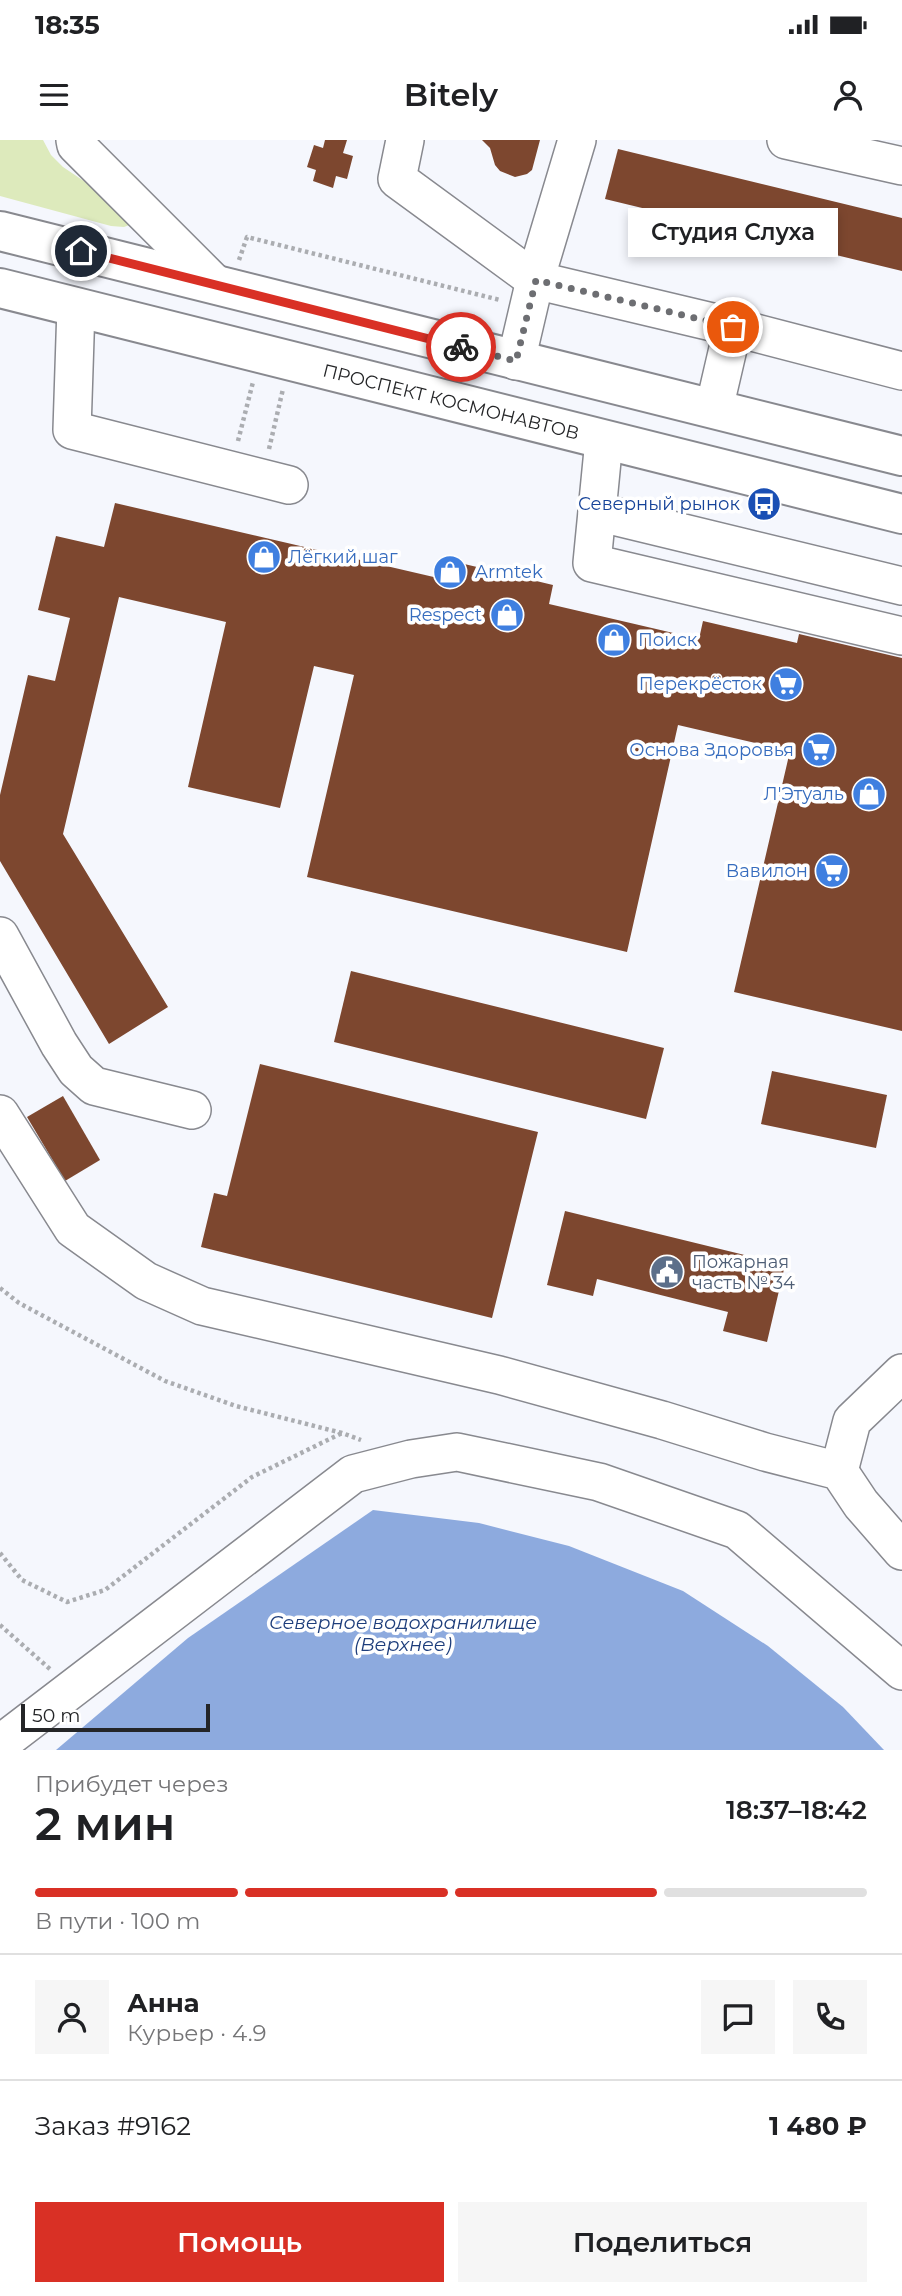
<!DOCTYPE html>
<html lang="ru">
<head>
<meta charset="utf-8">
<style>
  body { margin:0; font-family:Montserrat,sans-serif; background:#f6f6f6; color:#202124; height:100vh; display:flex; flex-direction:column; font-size:26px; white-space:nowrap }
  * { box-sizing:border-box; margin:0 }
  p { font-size:23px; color:#757577 }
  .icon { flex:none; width:38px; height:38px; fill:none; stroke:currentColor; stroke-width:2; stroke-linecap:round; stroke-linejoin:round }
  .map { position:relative; height:1610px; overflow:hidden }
  .sheet { display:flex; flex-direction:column; background:#fff; flex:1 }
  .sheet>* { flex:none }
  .scale { position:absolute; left:21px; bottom:18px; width:189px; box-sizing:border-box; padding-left:7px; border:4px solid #242527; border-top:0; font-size:19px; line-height:24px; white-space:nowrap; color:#242527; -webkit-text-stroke:5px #fff; paint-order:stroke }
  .pin { position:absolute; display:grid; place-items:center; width:60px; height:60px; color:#fff; margin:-30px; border:4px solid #fff; border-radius:50%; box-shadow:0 2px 7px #0007 }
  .courier { position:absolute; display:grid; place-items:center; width:70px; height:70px; margin:-35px; border:5px solid #d93025; border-radius:50%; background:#fff; color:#222; box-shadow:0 2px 9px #0007 }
  .bubble { position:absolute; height:49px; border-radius:0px; background:#fff; box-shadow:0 4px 10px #0003; font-size:23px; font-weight:600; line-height:49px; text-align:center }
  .headline em { font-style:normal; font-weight:600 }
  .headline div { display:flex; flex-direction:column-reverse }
  .headline { display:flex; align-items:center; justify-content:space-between; height:119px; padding:0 35px }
  h1 { font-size:46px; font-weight:600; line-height:52px }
  .bar { display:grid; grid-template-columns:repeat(4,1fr); gap:10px 7px; align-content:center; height:84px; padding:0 35px }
  .bar i { height:9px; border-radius:5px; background:#e0e0e0 }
  .bar .current { background:#d93025 }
  .bar p { grid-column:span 4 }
  .line { display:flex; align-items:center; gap:18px; padding:0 35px; border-top:2px solid #e0e0e0 }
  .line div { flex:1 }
  .round { display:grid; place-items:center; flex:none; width:74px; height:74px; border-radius:0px; background:#f6f6f6 }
  .action { display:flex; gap:14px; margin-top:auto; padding:14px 35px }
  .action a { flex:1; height:80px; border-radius:0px; background:#d93025; color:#fff; font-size:28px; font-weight:600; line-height:80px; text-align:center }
  .action a+a { background:#f6f6f6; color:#202124 }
  .status { display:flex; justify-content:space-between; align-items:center; height:49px; padding:0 35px; background:#fff; direction:ltr }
  .status svg { height:19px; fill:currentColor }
  header { display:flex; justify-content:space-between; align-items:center; height:91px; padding:0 35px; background:#fff; font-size:32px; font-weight:600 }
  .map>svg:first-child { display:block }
  .green { fill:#ddeabc }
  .water { fill:#8daade }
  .building { fill:#7d472f }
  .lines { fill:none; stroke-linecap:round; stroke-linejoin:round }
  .minor-casing { stroke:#88898f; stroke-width:40 }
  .major-casing { stroke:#88898f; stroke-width:42 }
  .path { stroke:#abadb1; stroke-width:4.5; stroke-dasharray:3.5 3.5; stroke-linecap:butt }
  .minor { stroke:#fff; stroke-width:37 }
  .major { stroke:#fff; stroke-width:38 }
  .done { stroke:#6d6e72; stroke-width:7; stroke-dasharray:0 12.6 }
  .route { stroke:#d93025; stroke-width:9 }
  .labels { text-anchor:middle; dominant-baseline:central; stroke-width:7; stroke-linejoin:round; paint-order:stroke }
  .street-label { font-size:18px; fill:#242527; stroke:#fff }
  .transit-label { font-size:18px; fill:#164399; stroke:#fff; text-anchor:end }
  .shop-label { font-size:18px; fill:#366cbe; stroke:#fff; text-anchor:end }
  .service-label { font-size:18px; fill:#4e5e75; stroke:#fff; text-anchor:start }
  .water-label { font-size:19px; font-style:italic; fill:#1d3d7b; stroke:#fff }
</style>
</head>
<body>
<div class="status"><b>18:35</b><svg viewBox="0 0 49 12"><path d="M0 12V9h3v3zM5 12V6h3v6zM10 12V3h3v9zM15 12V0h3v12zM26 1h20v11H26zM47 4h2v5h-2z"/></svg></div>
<header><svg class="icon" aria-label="menu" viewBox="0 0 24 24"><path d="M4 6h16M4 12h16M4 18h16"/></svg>Bitely<svg class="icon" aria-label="person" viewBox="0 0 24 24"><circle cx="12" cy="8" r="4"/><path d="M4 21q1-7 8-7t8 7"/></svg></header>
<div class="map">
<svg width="902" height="1610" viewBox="0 0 902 1610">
  <rect width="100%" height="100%" fill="#f5f7fd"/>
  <polygon class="green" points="0,0 43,0 51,15 63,27 127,70 132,84 124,87 111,86 0,56"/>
  <polygon class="water" points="373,1370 479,1383 569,1406 683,1451 768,1506 843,1567 884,1610 56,1610 188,1498"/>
  <g class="building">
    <polygon points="325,0 347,0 343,13 353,16 347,39 336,36 333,48 313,41 316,30 307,27 314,5 323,8"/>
    <polygon points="482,0 540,0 532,30 527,34 515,37 500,31 495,25 490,8"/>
    <polygon points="618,9 902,78 902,131 605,59"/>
    <polygon points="115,363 438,438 443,419 553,445 549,464 699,499 703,481 797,503 799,494 902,518 902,891 734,852 790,611 678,585 627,812 307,737 354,535 314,526 280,668 188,647 226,482 119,457 63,694 168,867 109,904 0,721 0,655 28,535 55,541 70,478 38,470 56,396 104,407"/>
    <polygon points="351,831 664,908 646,979 334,902"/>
    <polygon points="260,924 538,992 492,1178 201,1107 214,1053 227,1056"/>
    <polygon points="772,931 887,955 876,1008 761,984"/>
    <polygon points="63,956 100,1020 65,1041 27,977"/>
    <polygon points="565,1071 785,1125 767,1202 723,1191 728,1172 597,1139 593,1156 547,1145"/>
  </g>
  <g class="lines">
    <g class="minor-casing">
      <g id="minor">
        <polyline points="75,0 76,5 216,145"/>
        <polyline points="405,0 397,39 535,140 733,187 902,231"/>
        <polyline points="786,0 902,26"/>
        <polyline points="76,167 72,290 289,345"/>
        <polyline points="516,221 535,140 577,0"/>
        <polyline points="714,269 733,187"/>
        <polyline points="604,300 592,423 902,496"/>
        <polyline points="597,372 902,446"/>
        <polyline points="0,796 59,904 76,930 94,946 192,970"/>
        <polyline points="0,974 73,1089 146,1141 202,1166 499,1235 662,1280 765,1312 839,1331 861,1364 902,1411"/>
        <polyline points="839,1331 852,1281 902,1233"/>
        <polyline points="0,1604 353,1334 411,1319 457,1312 599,1342 737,1390 902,1531"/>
      </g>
    </g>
    <g class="major-casing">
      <g id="major">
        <polyline points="0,91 902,316"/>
        <polyline points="0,148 902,374"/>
      </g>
    </g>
    <g class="path">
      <polyline points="239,120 247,97 500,160"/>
      <polyline points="238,301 253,242"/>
      <polyline points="269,309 283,249"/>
      <polyline points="0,1148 19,1163 165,1241 236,1266 342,1293 361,1300"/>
      <polyline points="0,1413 22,1440 67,1462 105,1450 252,1337 342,1293"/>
      <polyline points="0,1485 51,1530"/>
    </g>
    <use href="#minor" class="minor"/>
    <use href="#major" class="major"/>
  </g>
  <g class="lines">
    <polyline class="done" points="461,207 516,221 536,140 733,187"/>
    <polyline class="route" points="81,111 461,207"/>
  </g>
  <defs>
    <g id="bus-disc" transform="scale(1.75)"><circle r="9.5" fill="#1a4fb4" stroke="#fff"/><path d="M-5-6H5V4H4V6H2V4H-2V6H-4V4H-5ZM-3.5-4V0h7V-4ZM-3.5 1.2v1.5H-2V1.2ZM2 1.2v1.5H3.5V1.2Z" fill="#fff"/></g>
    <g id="shop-disc" transform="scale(1.75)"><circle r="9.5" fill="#3f7fe0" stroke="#fff"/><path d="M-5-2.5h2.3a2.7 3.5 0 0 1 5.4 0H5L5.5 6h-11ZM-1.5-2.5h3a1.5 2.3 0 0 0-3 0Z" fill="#fff"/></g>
    <g id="supermarket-disc" transform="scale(1.75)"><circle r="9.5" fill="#3f7fe0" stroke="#fff"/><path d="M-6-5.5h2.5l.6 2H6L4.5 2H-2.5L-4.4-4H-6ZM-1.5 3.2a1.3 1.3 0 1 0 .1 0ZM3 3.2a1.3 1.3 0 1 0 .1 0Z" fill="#fff"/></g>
    <g id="civic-disc" transform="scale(1.75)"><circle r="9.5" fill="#5c6f8a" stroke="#fff"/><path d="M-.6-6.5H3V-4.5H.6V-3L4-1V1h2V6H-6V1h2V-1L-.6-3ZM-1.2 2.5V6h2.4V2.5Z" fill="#fff"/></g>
  </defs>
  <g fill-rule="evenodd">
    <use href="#bus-disc" x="764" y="364"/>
    <use href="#shop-disc" x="264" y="417"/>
    <use href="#shop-disc" x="450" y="432"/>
    <use href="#shop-disc" x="507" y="475"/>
    <use href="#shop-disc" x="614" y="500"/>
    <use href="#supermarket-disc" x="786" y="544"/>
    <use href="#supermarket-disc" x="819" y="610"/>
    <use href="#shop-disc" x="869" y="654"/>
    <use href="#supermarket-disc" x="832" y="731"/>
    <use href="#civic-disc" x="667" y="1132"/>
  </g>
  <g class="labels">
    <g class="street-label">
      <text transform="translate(451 262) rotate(14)">ПРОСПЕКТ КОСМОНАВТОВ</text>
    </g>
    <g class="transit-label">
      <text x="740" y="364">Северный рынок</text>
    </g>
    <g class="shop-label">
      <text x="288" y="417" text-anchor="start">Лёгкий шаг</text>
      <text x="475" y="432" text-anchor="start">Armtek</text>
      <text x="482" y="475">Respect</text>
      <text x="638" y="500" text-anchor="start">Поиск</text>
      <text x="762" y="544">Перекрёсток</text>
      <text x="794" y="610">Основа Здоровья</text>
      <text x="844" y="654">Л'Этуаль</text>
      <text x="808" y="731">Вавилон</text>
    </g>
    <g class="service-label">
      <text x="692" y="1122">Пожарная<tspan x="692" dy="21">часть № 34</tspan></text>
    </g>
    <g class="water-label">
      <text x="403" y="1482">Северное водохранилище<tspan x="403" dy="22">(Верхнее)</tspan></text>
    </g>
  </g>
</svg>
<div class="scale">50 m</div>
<div class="pin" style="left:733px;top:187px;background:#ea580c"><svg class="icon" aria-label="bag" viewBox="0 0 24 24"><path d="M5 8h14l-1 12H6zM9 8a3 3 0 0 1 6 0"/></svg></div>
<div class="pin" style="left:81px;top:111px;background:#1f2937"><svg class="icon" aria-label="home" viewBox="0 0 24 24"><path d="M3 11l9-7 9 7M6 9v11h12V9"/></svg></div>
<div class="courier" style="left:461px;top:207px"><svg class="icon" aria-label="bike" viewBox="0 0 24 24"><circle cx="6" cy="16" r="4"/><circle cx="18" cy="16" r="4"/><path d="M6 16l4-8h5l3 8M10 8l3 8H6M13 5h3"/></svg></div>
<div class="bubble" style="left:628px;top:68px;width:210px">Студия Слуха</div>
</div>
<section class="sheet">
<div class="headline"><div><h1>2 мин</h1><p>Прибудет через</p></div><em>18:37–18:42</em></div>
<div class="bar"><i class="current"></i><i class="current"></i><i class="current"></i><i></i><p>В пути · 100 m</p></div>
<div class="line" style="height:126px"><a class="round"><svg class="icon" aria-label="person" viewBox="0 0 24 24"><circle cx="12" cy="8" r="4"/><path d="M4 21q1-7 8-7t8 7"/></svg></a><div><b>Анна</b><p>Курьер · 4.9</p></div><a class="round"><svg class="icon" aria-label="chat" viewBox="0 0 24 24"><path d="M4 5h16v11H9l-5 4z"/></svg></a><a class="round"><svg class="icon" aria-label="phone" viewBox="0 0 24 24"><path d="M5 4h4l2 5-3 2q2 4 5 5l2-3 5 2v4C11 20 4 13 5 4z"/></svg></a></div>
<div class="line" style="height:91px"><div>Заказ #9162</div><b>1 480 ₽</b></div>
<div class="action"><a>Помощь</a><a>Поделиться</a></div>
</section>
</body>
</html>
